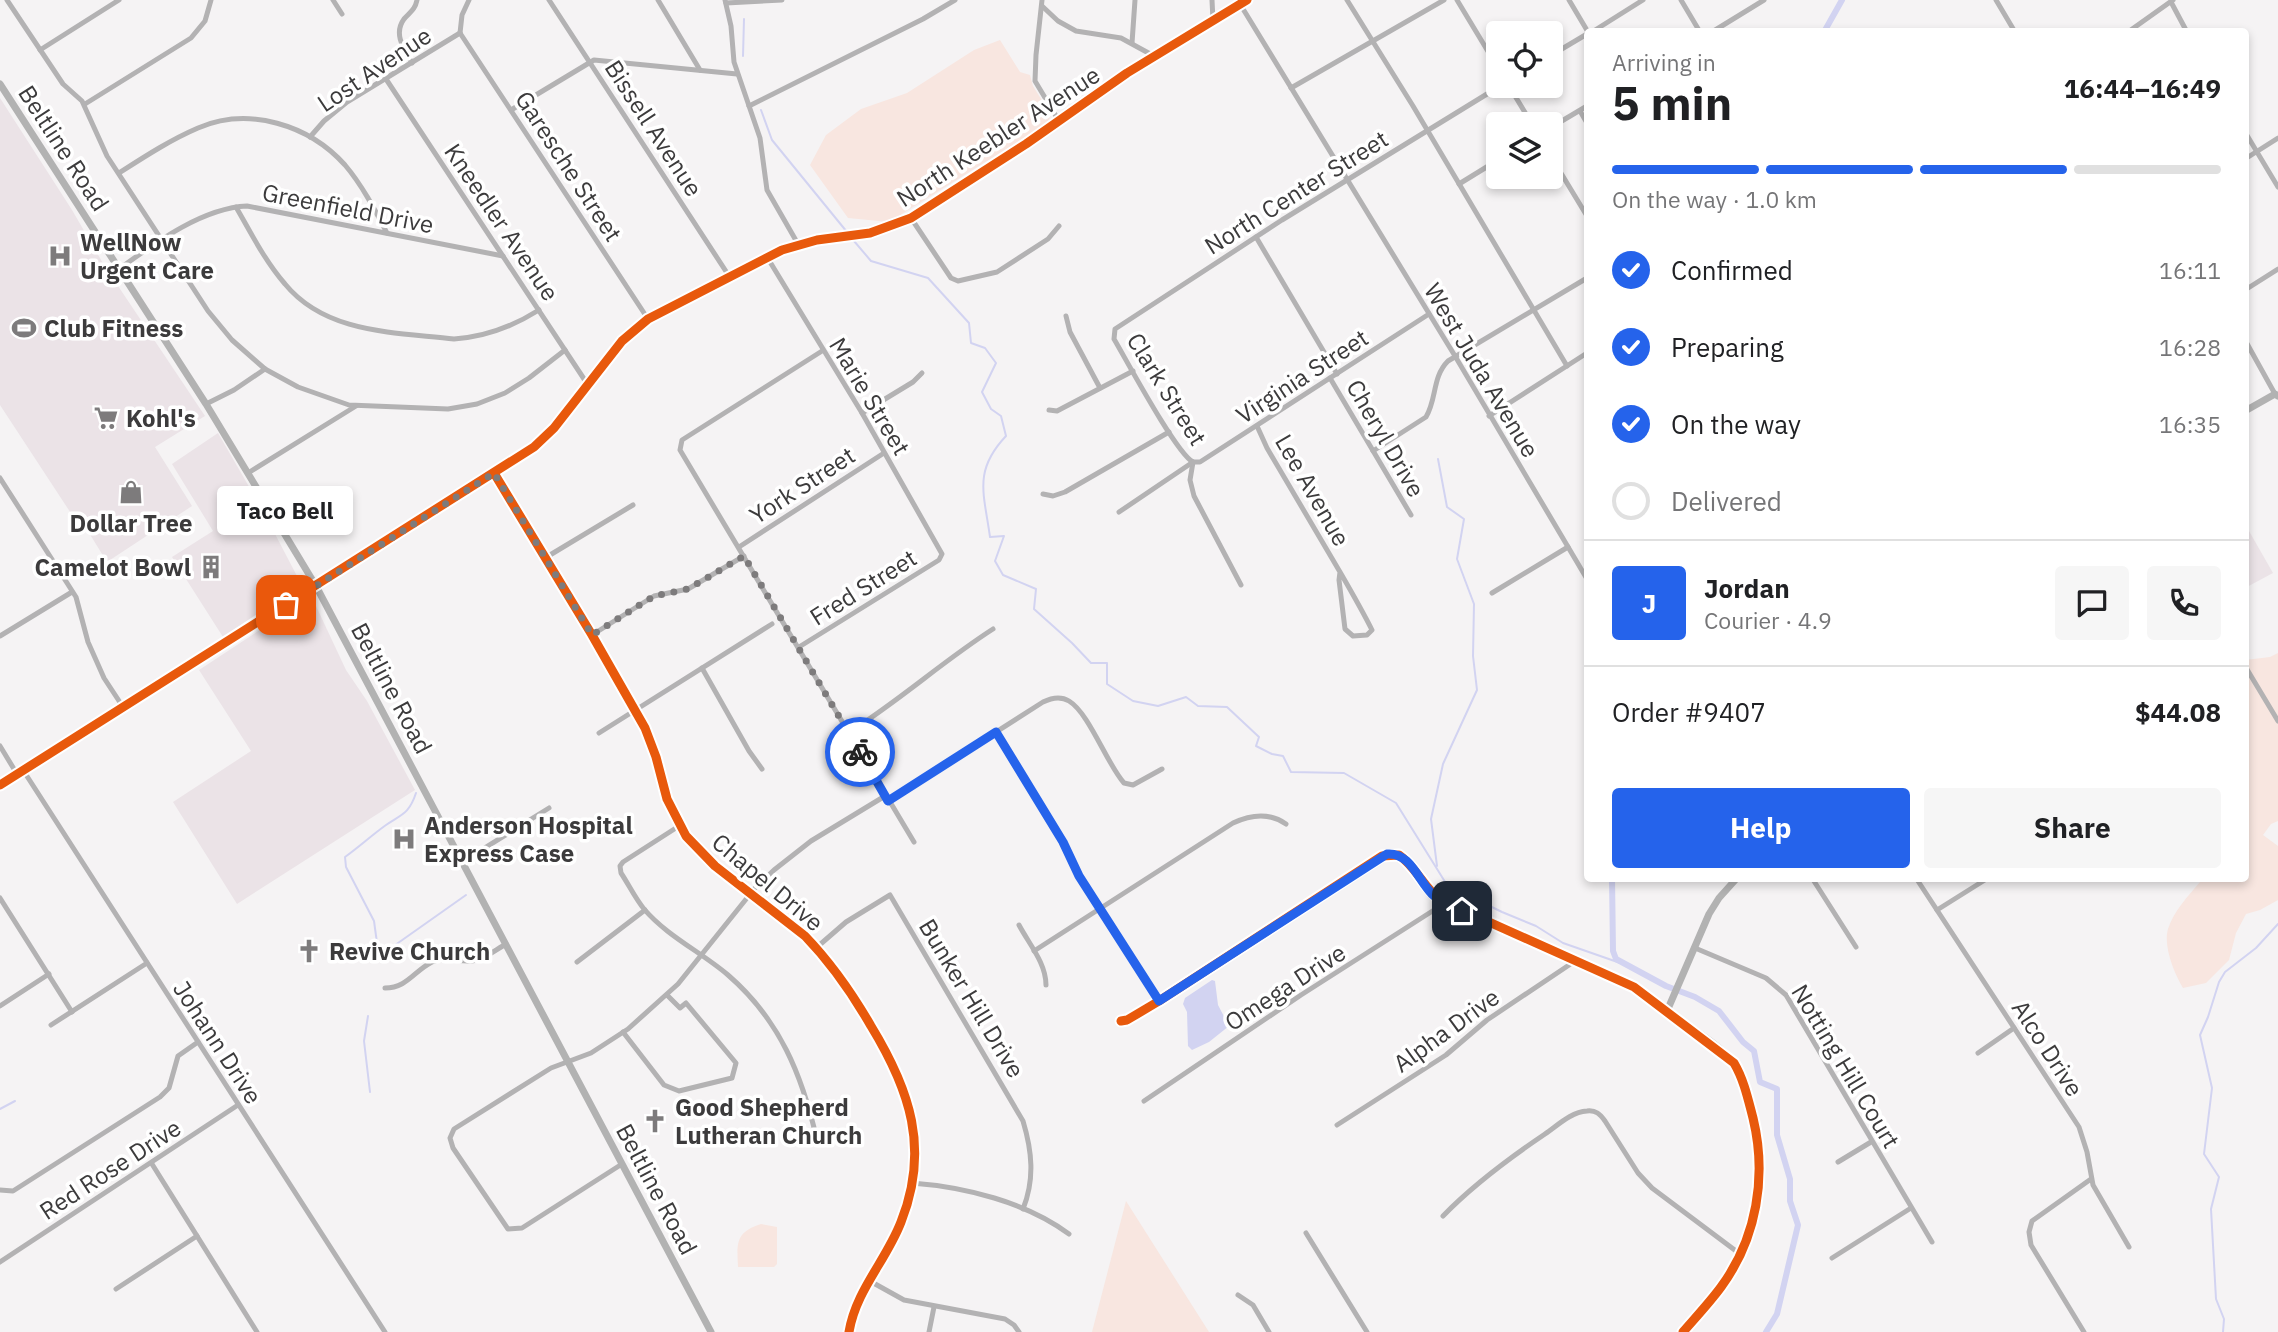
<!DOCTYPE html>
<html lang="en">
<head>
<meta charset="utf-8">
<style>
  body { margin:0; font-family:"IBM Plex Sans",sans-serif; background:#f6f6f6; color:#202124; height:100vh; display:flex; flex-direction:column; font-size:26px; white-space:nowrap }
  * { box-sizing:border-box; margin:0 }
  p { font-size:23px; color:#757577 }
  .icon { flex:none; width:38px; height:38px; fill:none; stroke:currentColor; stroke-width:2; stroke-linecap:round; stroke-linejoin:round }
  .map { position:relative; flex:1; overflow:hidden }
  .panel { position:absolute; left:1584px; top:28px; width:665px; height:854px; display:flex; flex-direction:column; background:#fff; border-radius:7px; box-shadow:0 4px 10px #0003 }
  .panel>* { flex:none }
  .controls { position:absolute; left:1486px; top:21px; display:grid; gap:14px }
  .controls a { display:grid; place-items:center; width:77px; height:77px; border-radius:7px; background:#fff; box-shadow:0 4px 10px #0003; font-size:35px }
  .pin { position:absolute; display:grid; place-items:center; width:60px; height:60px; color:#fff; margin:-30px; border-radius:14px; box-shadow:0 4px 10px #0006 }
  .courier { position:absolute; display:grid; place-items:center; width:70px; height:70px; margin:-35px; border:5px solid #2563eb; border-radius:50%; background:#fff; color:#222; box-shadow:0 2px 9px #0007 }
  .bubble { position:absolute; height:49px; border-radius:7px; background:#fff; box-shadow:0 4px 10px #0003; font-size:23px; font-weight:700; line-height:49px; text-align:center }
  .headline em { font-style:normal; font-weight:700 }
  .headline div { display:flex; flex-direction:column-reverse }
  .headline { display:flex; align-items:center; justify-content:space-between; height:119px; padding:0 28px }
  h1 { font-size:46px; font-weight:700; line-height:52px }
  .bar { display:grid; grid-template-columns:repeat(4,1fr); gap:10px 7px; align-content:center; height:84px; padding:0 28px }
  .bar i { height:9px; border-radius:5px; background:#e0e0e0 }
  .bar .current { background:#2563eb }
  .bar p { grid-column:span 4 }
  .line { display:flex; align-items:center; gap:18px; padding:0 28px; border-top:2px solid #e0e0e0 }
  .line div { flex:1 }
  .round { display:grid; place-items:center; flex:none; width:74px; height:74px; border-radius:7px; background:#f6f6f6 }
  ol { padding:0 28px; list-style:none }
  li { display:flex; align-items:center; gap:21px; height:77px }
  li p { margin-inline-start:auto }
  li .icon { padding:7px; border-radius:50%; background:#2563eb; color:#fff; stroke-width:4 }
  li:last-child { color:#757577 }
  li i { width:38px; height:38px; border:4px solid #e0e0e0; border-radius:50% }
  .action { display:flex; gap:14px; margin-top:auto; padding:14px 28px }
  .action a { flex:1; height:80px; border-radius:7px; background:#2563eb; color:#fff; font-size:28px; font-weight:700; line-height:80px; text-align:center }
  .action a+a { background:#f6f6f6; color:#202124 }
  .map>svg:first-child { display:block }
  .built { fill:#ebe3e7 }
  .green { fill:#f8e6e0 }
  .water { fill:#d2d3f1 }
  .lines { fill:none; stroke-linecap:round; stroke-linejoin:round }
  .stream { stroke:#d2d3f1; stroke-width:2 }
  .canal { stroke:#d2d3f1; stroke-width:6 }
  .street { stroke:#b3b2b3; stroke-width:5 }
  .secondary { stroke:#b2b2b2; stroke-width:7 }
  .cycleway-casing { stroke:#fff; stroke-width:13 }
  .cycleway { stroke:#e8590c; stroke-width:9 }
  .done { stroke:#7d7b7c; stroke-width:7; stroke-dasharray:0 12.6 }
  .route { stroke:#2563eb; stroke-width:9 }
  .labels { text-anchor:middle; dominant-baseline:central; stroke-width:7; stroke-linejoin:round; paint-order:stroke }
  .street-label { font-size:24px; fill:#3c3b3c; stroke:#fff }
  .poi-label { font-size:24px; font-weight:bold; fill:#3c3b3c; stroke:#fff; text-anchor:start }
</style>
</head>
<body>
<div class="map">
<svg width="2278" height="1332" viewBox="0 0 2278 1332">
  <rect width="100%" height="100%" fill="#f5f3f4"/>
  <g class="built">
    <polygon points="0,98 72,210 104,265 205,416 155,447 192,506 107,562 86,528 78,524 0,405"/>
    <polygon points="218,433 262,509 298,578 292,588 279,599 223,637 172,557 213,531 172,464"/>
    <polygon points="2245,524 2273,573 2245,588"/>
    <polygon points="299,604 316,606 346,670 367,701 415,790 237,904 173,802 251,751 199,670"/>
  </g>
  <g class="green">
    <polygon points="1000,40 1020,72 1030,75 1033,86 1051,115 1048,123 889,222 848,218 810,165 826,135 861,109 907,93 974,50"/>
    <path d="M2278,653V821L2271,824L2263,835L2278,846V900L2260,910L2246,914L2236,933L2229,960L2206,983L2183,988C2174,973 2163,946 2168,929C2173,912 2189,895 2200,882V879L2245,878V660L2270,657Z"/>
    <polygon points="1126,1201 1209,1332 1092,1332"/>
    <path d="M761,1224L777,1227V1264L774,1267H738C737,1244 735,1232 761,1224Z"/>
  </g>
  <polygon class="water" points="1212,980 1215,981 1218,1005 1229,1026 1209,1042 1192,1050 1188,1046 1187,1012 1183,1004 1185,998"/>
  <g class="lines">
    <g class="stream">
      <polyline points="743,56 744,19"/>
      <polyline points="761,110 772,140 847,232"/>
      <path d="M854,241L871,261L928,278L969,323L971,343L985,348L996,363L982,392L991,409L1001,416L1006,436C973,471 984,493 990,537L1004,536L995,561L1003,575L1036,589L1034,609L1072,643L1091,663H1107V684L1133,701L1158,706L1186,697L1198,706L1227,707L1259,737L1256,746L1272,754L1283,756L1291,772L1344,773L1396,803L1447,885L1502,912L1536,926L1563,943L1626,965"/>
      <polyline points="1437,866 1431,819 1443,764 1477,690 1473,656 1474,604 1457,559 1464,519 1447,507 1438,459"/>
      <path d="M377,943L374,921L346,867L345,857C359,847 372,835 386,825C402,814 409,814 416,793"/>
      <polyline points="381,951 381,955 466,895"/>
      <polyline points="368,1016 364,1041 370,1092"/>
      <polyline points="0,1109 15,1101"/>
      <polyline points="2223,1332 2224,1319 2216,1299 2211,1209 2219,1177 2204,1154 2212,1088 2200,1035 2208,1017 2219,982 2225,972 2256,948 2278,924"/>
    </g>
    <g class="canal">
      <polyline points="1824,32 1842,0"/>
      <polyline points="1612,878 1613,951 1616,959 1666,986 1695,997 1719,1011 1743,1042 1754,1051 1760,1082 1777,1089 1777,1135 1790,1179 1790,1201 1798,1225 1777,1314 1766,1332"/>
    </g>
    <g class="street">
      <polyline points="7,0 63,84 82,101 107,156 208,311 232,340 265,369 298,387 349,405 448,409 477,404 505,393 529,378 565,350"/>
      <polyline points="333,0 342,14"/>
      <polyline points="549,0 729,276"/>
      <polyline points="658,0 700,70"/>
      <polyline points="725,0 731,26 734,62 760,138 767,190 798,244"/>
      <polyline points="1042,0 1036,55 1035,81 1059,121"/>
      <polyline points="1212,0 1213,21"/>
      <polyline points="1347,0 1413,106 1567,366"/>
      <polyline points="1457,0 1498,68"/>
      <polyline points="1569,0 1588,32"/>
      <polyline points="1681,0 1700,32"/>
      <polyline points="1996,0 2015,32"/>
      <polyline points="2171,2 2187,32"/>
      <polyline points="726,3 782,0"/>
      <polyline points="1240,4 1455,356 1587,579"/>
      <polyline points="1042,6 1058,21 1076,31 1121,38 1154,56"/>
      <polyline points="1592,32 1643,0"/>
      <polyline points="1712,32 1764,0"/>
      <polyline points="2128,32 2173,0"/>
      <polyline points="460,33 648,319"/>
      <polyline points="460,33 462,15 469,0"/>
      <polyline points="1132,43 1135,0"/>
      <polyline points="40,50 119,0"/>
      <polyline points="1550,56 1587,34"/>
      <path d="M412,63C404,49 393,34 404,19C410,12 415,10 417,0"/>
      <polyline points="386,79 588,385"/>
      <polyline points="1509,86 1532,124"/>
      <polyline points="1291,88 1444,0"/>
      <polyline points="85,104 191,38 205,21 211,0"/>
      <polyline points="749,106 923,19 955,0"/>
      <polyline points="511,110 594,60 737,74"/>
      <polyline points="1580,111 1587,123"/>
      <polyline points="1550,128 1587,106"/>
      <polyline points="2245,132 2278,187"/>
      <polyline points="310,137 324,121 347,102 460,33"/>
      <polyline points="1550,155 1587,216"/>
      <polyline points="2245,159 2278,138"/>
      <path d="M119,173C144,157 170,140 198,128C249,106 309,125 345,165C362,185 375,210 387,233"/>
      <polyline points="1459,184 1498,160"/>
      <path d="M236,207C251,233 265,261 285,284C326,334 395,332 454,339C486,337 512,327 539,310"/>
      <polyline points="911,218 951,278 958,281 997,272 1048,239 1059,226"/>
      <polyline points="1256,237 1337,374"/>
      <polyline points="767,257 862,413 942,554 939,560 799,647"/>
      <path d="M119,269C155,243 202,208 247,206L503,256"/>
      <polyline points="2245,290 2278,269"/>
      <polyline points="1066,316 1070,332 1100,388"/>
      <polyline points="2245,340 2275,394"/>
      <polyline points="822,351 682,440 680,450 914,842"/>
      <polyline points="1330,378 1411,515"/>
      <polyline points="206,404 234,390 265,369"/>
      <polyline points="1049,410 1057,411 1133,371"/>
      <polyline points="862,413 913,382 922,373"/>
      <polyline points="1489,416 1587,353"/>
      <path d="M1257,426L1267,448L1340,572C1351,591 1362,610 1372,630L1367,635L1353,636L1345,629L1339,580L1340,572"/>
      <path d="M1373,451L1426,417C1437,399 1432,377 1448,361L1587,278"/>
      <path d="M1193,462C1176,453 1127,361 1114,339L1115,329L1282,220L1500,86"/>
      <polyline points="1193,462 1190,480 1194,496 1241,585"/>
      <polyline points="248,473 356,406"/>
      <path d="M494,473L592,635L645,728L656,757L667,799L686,836L715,866L805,936C832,964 852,993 871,1026C910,1090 930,1149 901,1222C886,1261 856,1290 849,1332"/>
      <polyline points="0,478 76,597 88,642 104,678 123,707"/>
      <polyline points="1043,494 1053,496 1065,492 1169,432"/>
      <polyline points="1119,512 1193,462 1200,462 1429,314"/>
      <polyline points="739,547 884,453"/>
      <polyline points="545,558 633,505"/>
      <polyline points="1492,593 1568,547"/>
      <polyline points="592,635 654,596 688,589 744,556"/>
      <polyline points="0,636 72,592"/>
      <polyline points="2245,666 2278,721"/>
      <polyline points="702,668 749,751 762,769"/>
      <polyline points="996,732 1063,842 1079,876 1159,1001"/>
      <polyline points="599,733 772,624"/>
      <path d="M848,733C899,701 943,661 993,629"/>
      <polyline points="0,746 17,774"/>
      <polyline points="23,770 385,1332"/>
      <path d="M888,801L1043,702C1051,698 1061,696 1069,701C1089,713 1107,764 1124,783L1133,785L1162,769"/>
      <path d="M679,826L623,862L620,866L621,873C629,885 635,898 644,909C667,936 701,952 728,975C780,1020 802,1075 817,1140"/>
      <polyline points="462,862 549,808"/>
      <polyline points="1812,878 1856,947"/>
      <polyline points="1916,878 2079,1127 2087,1152 2093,1185 2129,1247"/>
      <polyline points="0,898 72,1012"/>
      <polyline points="1937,910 1988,878"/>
      <path d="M1019,925C1029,944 1046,963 1046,985"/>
      <path d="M816,948L846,922L890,895L1023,1121C1032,1151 1035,1179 1023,1209"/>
      <polyline points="1695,948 1766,978 1786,995 1932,1242"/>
      <path d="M1034,951L1233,823C1250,815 1269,812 1286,824"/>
      <polyline points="577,962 645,910"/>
      <path d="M385,988C407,988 414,971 432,962C447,955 462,964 477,960C486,958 497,949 506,944"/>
      <polyline points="0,1006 49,974"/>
      <path d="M1121,1021L1127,1020L1159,1001L1382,856L1393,854C1413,858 1424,888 1440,900L1634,987L1667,1011"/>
      <polyline points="51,1025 147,963"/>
      <polyline points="623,1032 664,1085 679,1091 732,1078 736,1063 686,1003 680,1008 667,995"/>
      <polyline points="1978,1053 2014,1028"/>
      <polyline points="1144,1101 1301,995 1445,903"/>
      <polyline points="1337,1125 1446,1055 1487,1020 1575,961"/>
      <polyline points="1838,1162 1871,1142"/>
      <polyline points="152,1164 257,1332"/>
      <polyline points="622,1164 522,1228 508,1229 453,1148 450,1138 454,1129 551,1068 591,1053 628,1029 678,984 755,888 774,870 811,841 885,796"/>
      <path d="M912,1183C965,1187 1026,1202 1069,1234"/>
      <polyline points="0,1190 13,1191 160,1097 169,1088 178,1056 198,1042"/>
      <path d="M1443,1216C1474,1184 1508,1159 1545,1134C1558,1125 1571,1112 1587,1111C1596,1110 1600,1114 1605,1121L1638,1173L1652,1188L1740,1254"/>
      <polyline points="1306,1233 1367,1332"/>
      <polyline points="1832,1258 1911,1208"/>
      <polyline points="0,1262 238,1105"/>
      <polyline points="868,1280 904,1300 1005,1319 1014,1325 1019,1332"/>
      <polyline points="116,1289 197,1236"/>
      <polyline points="1238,1295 1253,1305 1269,1332"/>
      <polyline points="929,1332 934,1307"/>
      <polyline points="2084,1332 2031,1245 2029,1232 2032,1221 2091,1179"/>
    </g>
    <g class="secondary">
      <polyline points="0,84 206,404 316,586 711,1332"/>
      <polyline points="2245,411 2275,394 2278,396"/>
      <polyline points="0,785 534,447 554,428 622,341 648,319 782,250 817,240 870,233 911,218 1026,144 1127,73 1247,0"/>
      <path d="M1683,1332C1696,1317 1709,1302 1721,1287C1758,1235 1767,1174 1752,1113C1747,1096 1745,1078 1734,1063C1722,1046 1685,1024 1667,1011L1709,914L1719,898L1737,878"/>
    </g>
    <g class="cycleway-casing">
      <g id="cycleway">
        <path d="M494,473L592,635L645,728L656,757L667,799L686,836L715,866L805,936C832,964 852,993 871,1026C910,1090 930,1149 901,1222C886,1261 856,1290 849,1332"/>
        <polyline points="0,785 534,447 554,428 622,341 648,319 782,250 817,240 870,233 911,218 1026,144 1127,73 1247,0"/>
        <path d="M1121,1021L1127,1020L1159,1001L1382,856L1399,855C1415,866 1424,887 1440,900L1634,987L1734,1063C1744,1080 1748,1099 1753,1118C1767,1176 1757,1238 1721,1287C1710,1302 1696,1317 1683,1332"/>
      </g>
    </g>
    <use href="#cycleway" class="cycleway"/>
  </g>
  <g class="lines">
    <polyline class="done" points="286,605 494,473 592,635 654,596 688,589 744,556 860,752"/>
    <path class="route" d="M860,752L888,801L996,732L1063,842L1079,876L1159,1001L1387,854C1410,852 1418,880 1432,894C1440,902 1451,906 1462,911"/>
  </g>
  <defs>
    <g id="hospital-bare" transform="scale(1.89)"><path d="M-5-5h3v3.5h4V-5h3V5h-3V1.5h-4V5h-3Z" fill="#7d7b7c" stroke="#fff" stroke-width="2.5" paint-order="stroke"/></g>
    <g id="stadium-bare" transform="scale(1.89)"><path d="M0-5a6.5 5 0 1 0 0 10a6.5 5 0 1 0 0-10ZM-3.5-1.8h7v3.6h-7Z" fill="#7d7b7c" stroke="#fff" stroke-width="2.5" paint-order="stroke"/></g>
    <g id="supermarket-bare" transform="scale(1.89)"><path d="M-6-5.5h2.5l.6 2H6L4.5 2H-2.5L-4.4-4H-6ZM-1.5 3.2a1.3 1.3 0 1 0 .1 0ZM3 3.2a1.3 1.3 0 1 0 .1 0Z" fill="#7d7b7c" stroke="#fff" stroke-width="2.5" paint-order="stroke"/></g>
    <g id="shop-bare" transform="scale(1.89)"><path d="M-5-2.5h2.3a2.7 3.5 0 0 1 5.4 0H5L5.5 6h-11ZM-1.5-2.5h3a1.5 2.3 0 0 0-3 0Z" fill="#7d7b7c" stroke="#fff" stroke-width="2.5" paint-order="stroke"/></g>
    <g id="building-bare" transform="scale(1.89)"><path d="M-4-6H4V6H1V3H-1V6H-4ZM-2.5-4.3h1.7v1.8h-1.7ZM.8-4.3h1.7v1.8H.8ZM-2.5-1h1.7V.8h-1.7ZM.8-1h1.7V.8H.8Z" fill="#7d7b7c" stroke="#fff" stroke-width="2.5" paint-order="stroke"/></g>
    <g id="church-bare" transform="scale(1.89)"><path d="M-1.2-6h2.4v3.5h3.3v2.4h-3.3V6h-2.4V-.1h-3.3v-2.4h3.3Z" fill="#7d7b7c" stroke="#fff" stroke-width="2.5" paint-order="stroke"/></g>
  </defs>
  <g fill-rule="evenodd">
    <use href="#hospital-bare" x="60" y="256"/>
    <use href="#stadium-bare" x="24" y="328"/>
    <use href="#supermarket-bare" x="106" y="418"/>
    <use href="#shop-bare" x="131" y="492"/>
    <use href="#building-bare" x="211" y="567"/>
    <use href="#hospital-bare" x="404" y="839"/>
    <use href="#church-bare" x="309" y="951"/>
    <use href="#church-bare" x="655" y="1121"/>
  </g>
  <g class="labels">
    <g class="street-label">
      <text transform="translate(374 69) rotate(-34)">Lost Avenue</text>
      <text transform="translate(654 128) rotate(57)">Bissell Avenue</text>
      <text transform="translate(998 136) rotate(-33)">North Keebler Avenue</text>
      <text transform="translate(64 148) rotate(57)">Beltline Road</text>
      <text transform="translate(569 166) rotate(57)">Garesche Street</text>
      <text transform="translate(1296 192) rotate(-32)">North Center Street</text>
      <text transform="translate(348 208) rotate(11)">Greenfield Drive</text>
      <text transform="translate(502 222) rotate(56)">Kneedler Avenue</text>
      <text transform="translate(1482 370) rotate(59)">West Juda Avenue</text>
      <text transform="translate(1302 376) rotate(-33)">Virginia Street</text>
      <text transform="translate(1167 389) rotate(58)">Clark Street</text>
      <text transform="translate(870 396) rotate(59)">Marie Street</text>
      <text transform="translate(1386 438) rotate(60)">Cheryl Drive</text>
      <text transform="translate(802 485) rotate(-33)">York Street</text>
      <text transform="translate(1313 490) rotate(60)">Lee Avenue</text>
      <text transform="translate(863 587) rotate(-32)">Fred Street</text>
      <text transform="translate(392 688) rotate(62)">Beltline Road</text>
      <text transform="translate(768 882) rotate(40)">Chapel Drive</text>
      <text transform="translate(1285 987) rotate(-33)">Omega Drive</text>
      <text transform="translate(972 998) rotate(59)">Bunker Hill Drive</text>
      <text transform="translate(1446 1030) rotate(-36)">Alpha Drive</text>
      <text transform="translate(218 1042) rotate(57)">Johann Drive</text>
      <text transform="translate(2048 1048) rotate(57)">Alco Drive</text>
      <text transform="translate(1846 1066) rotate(59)">Notting Hill Court</text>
      <text transform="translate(110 1169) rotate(-33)">Red Rose Drive</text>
      <text transform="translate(657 1189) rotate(62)">Beltline Road</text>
    </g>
    <g class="poi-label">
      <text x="80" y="242">WellNow<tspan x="80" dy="28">Urgent Care</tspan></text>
      <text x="44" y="328">Club Fitness</text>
      <text x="126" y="418">Kohl's</text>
      <text x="131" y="523" text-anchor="middle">Dollar Tree</text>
      <text x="191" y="567" text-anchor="end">Camelot Bowl</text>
      <text x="424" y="825">Anderson Hospital<tspan x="424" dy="28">Express Case</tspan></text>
      <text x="329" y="951">Revive Church</text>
      <text x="675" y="1107">Good Shepherd<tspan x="675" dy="28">Lutheran Church</tspan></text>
    </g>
  </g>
</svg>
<div class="controls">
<a><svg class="icon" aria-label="locate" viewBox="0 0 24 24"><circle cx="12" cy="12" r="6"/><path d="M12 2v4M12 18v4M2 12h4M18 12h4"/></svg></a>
<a><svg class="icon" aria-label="layers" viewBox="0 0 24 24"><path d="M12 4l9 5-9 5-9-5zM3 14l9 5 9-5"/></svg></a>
</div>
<div class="pin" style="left:286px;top:605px;background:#ea580c"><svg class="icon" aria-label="bag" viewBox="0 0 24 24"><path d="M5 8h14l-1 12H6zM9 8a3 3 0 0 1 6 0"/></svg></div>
<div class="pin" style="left:1462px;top:911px;background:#1f2937"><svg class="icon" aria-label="home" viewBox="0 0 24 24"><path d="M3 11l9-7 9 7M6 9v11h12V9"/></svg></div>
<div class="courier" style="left:860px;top:752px"><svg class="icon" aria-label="bike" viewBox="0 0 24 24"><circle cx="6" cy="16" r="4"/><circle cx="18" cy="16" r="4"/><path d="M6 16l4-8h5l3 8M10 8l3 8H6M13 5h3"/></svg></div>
<div class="bubble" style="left:217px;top:486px;width:136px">Taco Bell</div>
<section class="panel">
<div class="headline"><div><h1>5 min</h1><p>Arriving in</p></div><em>16:44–16:49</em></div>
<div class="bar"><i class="current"></i><i class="current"></i><i class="current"></i><i></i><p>On the way · 1.0 km</p></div>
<ol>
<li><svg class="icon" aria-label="check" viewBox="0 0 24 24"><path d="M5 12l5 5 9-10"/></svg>Confirmed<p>16:11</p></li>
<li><svg class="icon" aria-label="check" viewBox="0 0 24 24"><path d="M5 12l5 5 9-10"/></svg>Preparing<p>16:28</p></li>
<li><svg class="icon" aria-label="check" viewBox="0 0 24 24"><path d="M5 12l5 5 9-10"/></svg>On the way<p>16:35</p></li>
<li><i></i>Delivered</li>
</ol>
<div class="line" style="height:126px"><b class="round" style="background:#2563eb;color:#fff">J</b><div><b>Jordan</b><p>Courier · 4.9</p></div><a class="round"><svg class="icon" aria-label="chat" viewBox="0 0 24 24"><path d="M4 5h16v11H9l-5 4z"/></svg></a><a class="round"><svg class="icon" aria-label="phone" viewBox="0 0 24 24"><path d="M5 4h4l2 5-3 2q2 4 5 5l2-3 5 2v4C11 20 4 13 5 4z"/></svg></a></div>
<div class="line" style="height:91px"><div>Order #9407</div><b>$44.08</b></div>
<div class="action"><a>Help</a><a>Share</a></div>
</section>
</div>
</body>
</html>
